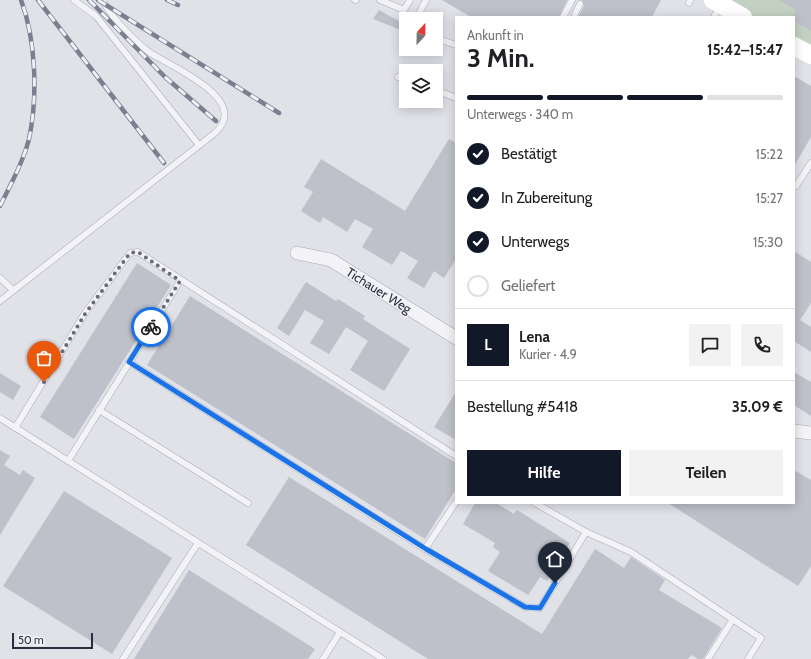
<!DOCTYPE html>
<html lang="de">
<head>
<meta charset="utf-8">
<style>
  body { margin:0; font-family:Cabin,sans-serif; background:#f2f2f2; color:#202124; height:100vh; display:flex; flex-direction:column; font-size:15px; white-space:nowrap }
  * { box-sizing:border-box; margin:0 }
  p { font-size:13px; color:#757577 }
  .icon { flex:none; width:22px; height:22px; fill:none; stroke:currentColor; stroke-width:2; stroke-linecap:round; stroke-linejoin:round }
  .map { position:relative; flex:1; overflow:hidden }
  .details { position:absolute; left:455px; top:16px; width:340px; height:488px; display:flex; flex-direction:column; background:#fff; border-radius:0px; box-shadow:0 2px 10px #0003 }
  .details>* { flex:none }
  .needle { width:26px; rotate:22deg }
  .tools { position:absolute; left:399px; top:12px; display:grid; gap:8px }
  .tools a { display:grid; place-items:center; width:44px; height:44px; border-radius:0px; background:#fff; box-shadow:0 2px 10px #0003; font-size:20px }
  .scale { position:absolute; left:12px; bottom:10px; width:81px; box-sizing:border-box; padding-left:4px; border:2px solid #2a2d3e; border-top:0; font-size:11px; line-height:14px; white-space:nowrap; color:#2a2d3e; -webkit-text-stroke:3px #f0f1f6; paint-order:stroke }
  .pin { position:absolute; display:grid; place-items:center; width:34px; height:34px; color:#fff; margin:-41px -17px; border-radius:50% 50% 50% 0; rotate:-45deg; box-shadow:0 0 4px #0007 }
  .pin .icon { rotate:45deg }
  .courier { position:absolute; display:grid; place-items:center; width:40px; height:40px; margin:-20px; border:3px solid #1a73e8; border-radius:50%; background:#fff; color:#222; box-shadow:0 1px 5px #0007 }
  .headline em { font-style:normal; font-weight:700 }
  .headline div { display:flex; flex-direction:column-reverse }
  .headline { display:flex; align-items:center; justify-content:space-between; height:68px; padding:0 12px }
  h1 { font-size:26px; font-weight:700; line-height:30px }
  .bar { display:grid; grid-template-columns:repeat(4,1fr); gap:6px 4px; align-content:center; height:48px; padding:0 12px }
  .bar i { height:5px; border-radius:3px; background:#e0e0e0 }
  .bar .on { background:#111827 }
  .bar p { grid-column:span 4 }
  .line { display:flex; align-items:center; gap:10px; padding:0 12px; border-top:1px solid #e0e0e0 }
  .line div { flex:1 }
  .round { display:grid; place-items:center; flex:none; width:42px; height:42px; border-radius:0px; background:#f2f2f2 }
  ol { padding:0 12px; list-style:none }
  li { display:flex; align-items:center; gap:12px; height:44px }
  li p { margin-inline-start:auto }
  li .icon { padding:4px; border-radius:50%; background:#111827; color:#fff; stroke-width:4 }
  li:last-child { color:#757577 }
  li i { width:22px; height:22px; border:2px solid #e0e0e0; border-radius:50% }
  .button { display:flex; gap:8px; margin-top:auto; padding:8px 12px }
  .button a { flex:1; height:46px; border-radius:0px; background:#111827; color:#fff; font-size:16px; font-weight:700; line-height:46px; text-align:center }
  .button a+a { background:#f2f2f2; color:#202124 }
  .map>svg:first-child { display:block }
  .green { fill:#c3d1c2 }
  .building { fill:#bec0ca }
  .lines { fill:none; stroke-linecap:round; stroke-linejoin:round }
  .lane-casing { stroke:#a9acb5; stroke-width:7 }
  .street-casing { stroke:#a9acb5; stroke-width:14 }
  .lane { stroke:#f3f3f7; stroke-width:6 }
  .street { stroke:#f3f3f7; stroke-width:13 }
  .secondary { stroke:#fff; stroke-width:18 }
  .rail-casing { stroke:#7b7f90; stroke-width:4.5 }
  .rail { stroke:#f0f1f6; stroke-width:3; stroke-dasharray:9; stroke-linecap:butt }
  .done { stroke:#6a6c7a; stroke-width:4; stroke-dasharray:0 7.2 }
  .route { stroke:#1a73e8; stroke-width:5 }
  .labels { text-anchor:middle; dominant-baseline:central; stroke-width:3; stroke-linejoin:round; paint-order:stroke }
  .street-label { font-size:13px; fill:#2a2d3e; stroke:#f0f1f6 }
</style>
</head>
<body>
<div class="map">
<svg width="811" height="659" viewBox="0 0 811 659">
  <rect width="100%" height="100%" fill="#e0e2e8"/>
  <polygon class="green" points="723,0 811,0 811,49 794,40 794,17 754,17"/>
  <g class="building">
    <polygon points="442,0 567,0 559,17 471,17"/>
    <polygon points="582,0 661,0 652,17 578,17 584,6"/>
    <polygon points="779,0 811,0 811,31 794,21 794,17 792,17 796,10"/>
    <polygon points="379,10 406,25 406,32 373,19"/>
    <polygon points="794,76 811,86 811,137 794,166"/>
    <polygon points="449,139 456,143 456,259 444,278 434,271 424,288 407,278 418,261 401,251 392,265 362,247 373,229 355,219 347,232 323,217 320,223 301,211 313,192 304,187 321,159 405,211"/>
    <polygon points="794,251 811,262 811,303 800,320 811,327 811,352 794,341"/>
    <polygon points="137,263 171,285 74,439 40,417"/>
    <polygon points="306,282 336,301 338,299 365,316 363,319 410,349 384,391 350,370 368,341 346,327 329,354 310,343 324,321 305,310 289,336 277,328"/>
    <polygon points="190,296 456,463 456,489 425,539 147,365"/>
    <polygon points="794,372 811,382 811,416 794,405"/>
    <polygon points="0,373 21,386 13,400 0,392"/>
    <polygon points="456,392 456,440 434,427"/>
    <polygon points="0,450 10,456 4,465 20,475 23,470 35,478 0,535"/>
    <polygon points="794,470 811,480 811,566 798,586 668,503 794,503"/>
    <polygon points="289,477 542,634 595,549 624,568 631,557 665,580 659,590 722,628 703,659 698,659 691,655 688,659 428,659 246,545"/>
    <polygon points="64,491 172,558 112,654 3,586"/>
    <polygon points="475,503 496,503 514,514 517,510 570,543 547,581 540,577 528,595 488,571 500,552 493,547 495,543 463,524"/>
    <polygon points="189,570 315,649 308,659 134,659"/>
  </g>
  <g class="lines">
    <g class="lane-casing">
      <g id="lane">
        <polyline points="74,0 96,16 199,145"/>
        <polyline points="355,0 356,0"/>
        <polyline points="380,0 404,10 410,0"/>
        <polyline points="689,3 690,0"/>
        <polyline points="575,14 580,4"/>
        <polyline points="563,17 572,0"/>
        <polyline points="714,17 720,6"/>
        <polyline points="416,19 426,0"/>
        <polyline points="436,38 456,45"/>
        <polyline points="398,77 406,79"/>
        <polyline points="436,90 456,98"/>
        <polyline points="796,186 811,163"/>
        <polyline points="0,278 13,290"/>
        <path d="M0,301L215,133C252,99 171,67 149,52C136,43 108,14 103,0"/>
        <polyline points="129,362 425,549 525,607 540,608 586,532"/>
        <polyline points="99,410 248,503"/>
        <polyline points="0,418 383,659"/>
        <polyline points="15,428 85,313 130,253 138,252 456,456"/>
        <polyline points="68,461 180,281"/>
        <polyline points="535,503 586,532 631,552 761,638 748,659"/>
        <polyline points="425,549 456,502"/>
        <polyline points="123,659 198,543"/>
        <polyline points="323,659 340,632"/>
        <polyline points="708,659 733,619"/>
      </g>
    </g>
    <g class="street-casing">
      <g id="street">
        <polyline points="297,253 331,260 456,338"/>
        <polyline points="794,431 811,433"/>
      </g>
    </g>
    <use href="#lane" class="lane"/>
    <use href="#street" class="street"/>
    <g class="secondary">
      <polyline points="713,0 743,17"/>
      <polyline points="794,46 811,55"/>
    </g>
    <g class="rail-casing">
      <g id="rail">
        <polyline points="38,0 164,163"/>
        <polyline points="89,0 165,77 216,121"/>
        <polyline points="98,0 279,113"/>
        <polyline points="167,0 178,5"/>
        <path d="M0,206C11,184 23,162 29,139C38,97 36,40 21,0"/>
      </g>
    </g>
    <use href="#rail" class="rail"/>
  </g>
  <g class="lines">
    <polyline class="done" points="44,382 85,314 130,253 138,252 180,281 151,327"/>
    <polyline class="route" points="151,327 129,362 426,549 525,607 540,608 555,583"/>
  </g>
  <g class="labels">
    <g class="street-label">
      <text transform="translate(379 290) rotate(32)">Tichauer Weg</text>
    </g>
  </g>
</svg>
<div class="tools">
<a><svg class="needle" viewBox="-14 -14 28 28"><path d="M0-13l5 13h-10z" fill="#e53935"/><path d="M0 13l5-13h-10z" fill="#757577"/></svg></a>
<a><svg class="icon" aria-label="layers" viewBox="0 0 24 24"><path d="M12 4l9 5-9 5-9-5zM3 14l9 5 9-5"/></svg></a>
</div>
<div class="scale">50 m</div>
<div class="pin" style="left:44px;top:382px;background:#ea580c"><svg class="icon" aria-label="bag" viewBox="0 0 24 24"><path d="M5 8h14l-1 12H6zM9 8a3 3 0 0 1 6 0"/></svg></div>
<div class="pin" style="left:555px;top:583px;background:#1f2937"><svg class="icon" aria-label="home" viewBox="0 0 24 24"><path d="M3 11l9-7 9 7M6 9v11h12V9"/></svg></div>
<div class="courier" style="left:151px;top:327px"><svg class="icon" aria-label="bike" viewBox="0 0 24 24"><circle cx="6" cy="16" r="4"/><circle cx="18" cy="16" r="4"/><path d="M6 16l4-8h5l3 8M10 8l3 8H6M13 5h3"/></svg></div>
<section class="details">
<div class="headline"><div><h1>3 Min.</h1><p>Ankunft in</p></div><em>15:42–15:47</em></div>
<div class="bar"><i class="on"></i><i class="on"></i><i class="on"></i><i></i><p>Unterwegs · 340 m</p></div>
<ol>
<li><svg class="icon" aria-label="check" viewBox="0 0 24 24"><path d="M5 12l5 5 9-10"/></svg>Bestätigt<p>15:22</p></li>
<li><svg class="icon" aria-label="check" viewBox="0 0 24 24"><path d="M5 12l5 5 9-10"/></svg>In Zubereitung<p>15:27</p></li>
<li><svg class="icon" aria-label="check" viewBox="0 0 24 24"><path d="M5 12l5 5 9-10"/></svg>Unterwegs<p>15:30</p></li>
<li><i></i>Geliefert</li>
</ol>
<div class="line" style="height:72px"><b class="round" style="background:#111827;color:#fff">L</b><div><b>Lena</b><p>Kurier · 4.9</p></div><a class="round"><svg class="icon" aria-label="chat" viewBox="0 0 24 24"><path d="M4 5h16v11H9l-5 4z"/></svg></a><a class="round"><svg class="icon" aria-label="phone" viewBox="0 0 24 24"><path d="M5 4h4l2 5-3 2q2 4 5 5l2-3 5 2v4C11 20 4 13 5 4z"/></svg></a></div>
<div class="line" style="height:52px"><div>Bestellung #5418</div><b>35.09 €</b></div>
<div class="button"><a>Hilfe</a><a>Teilen</a></div>
</section>
</div>
</body>
</html>
